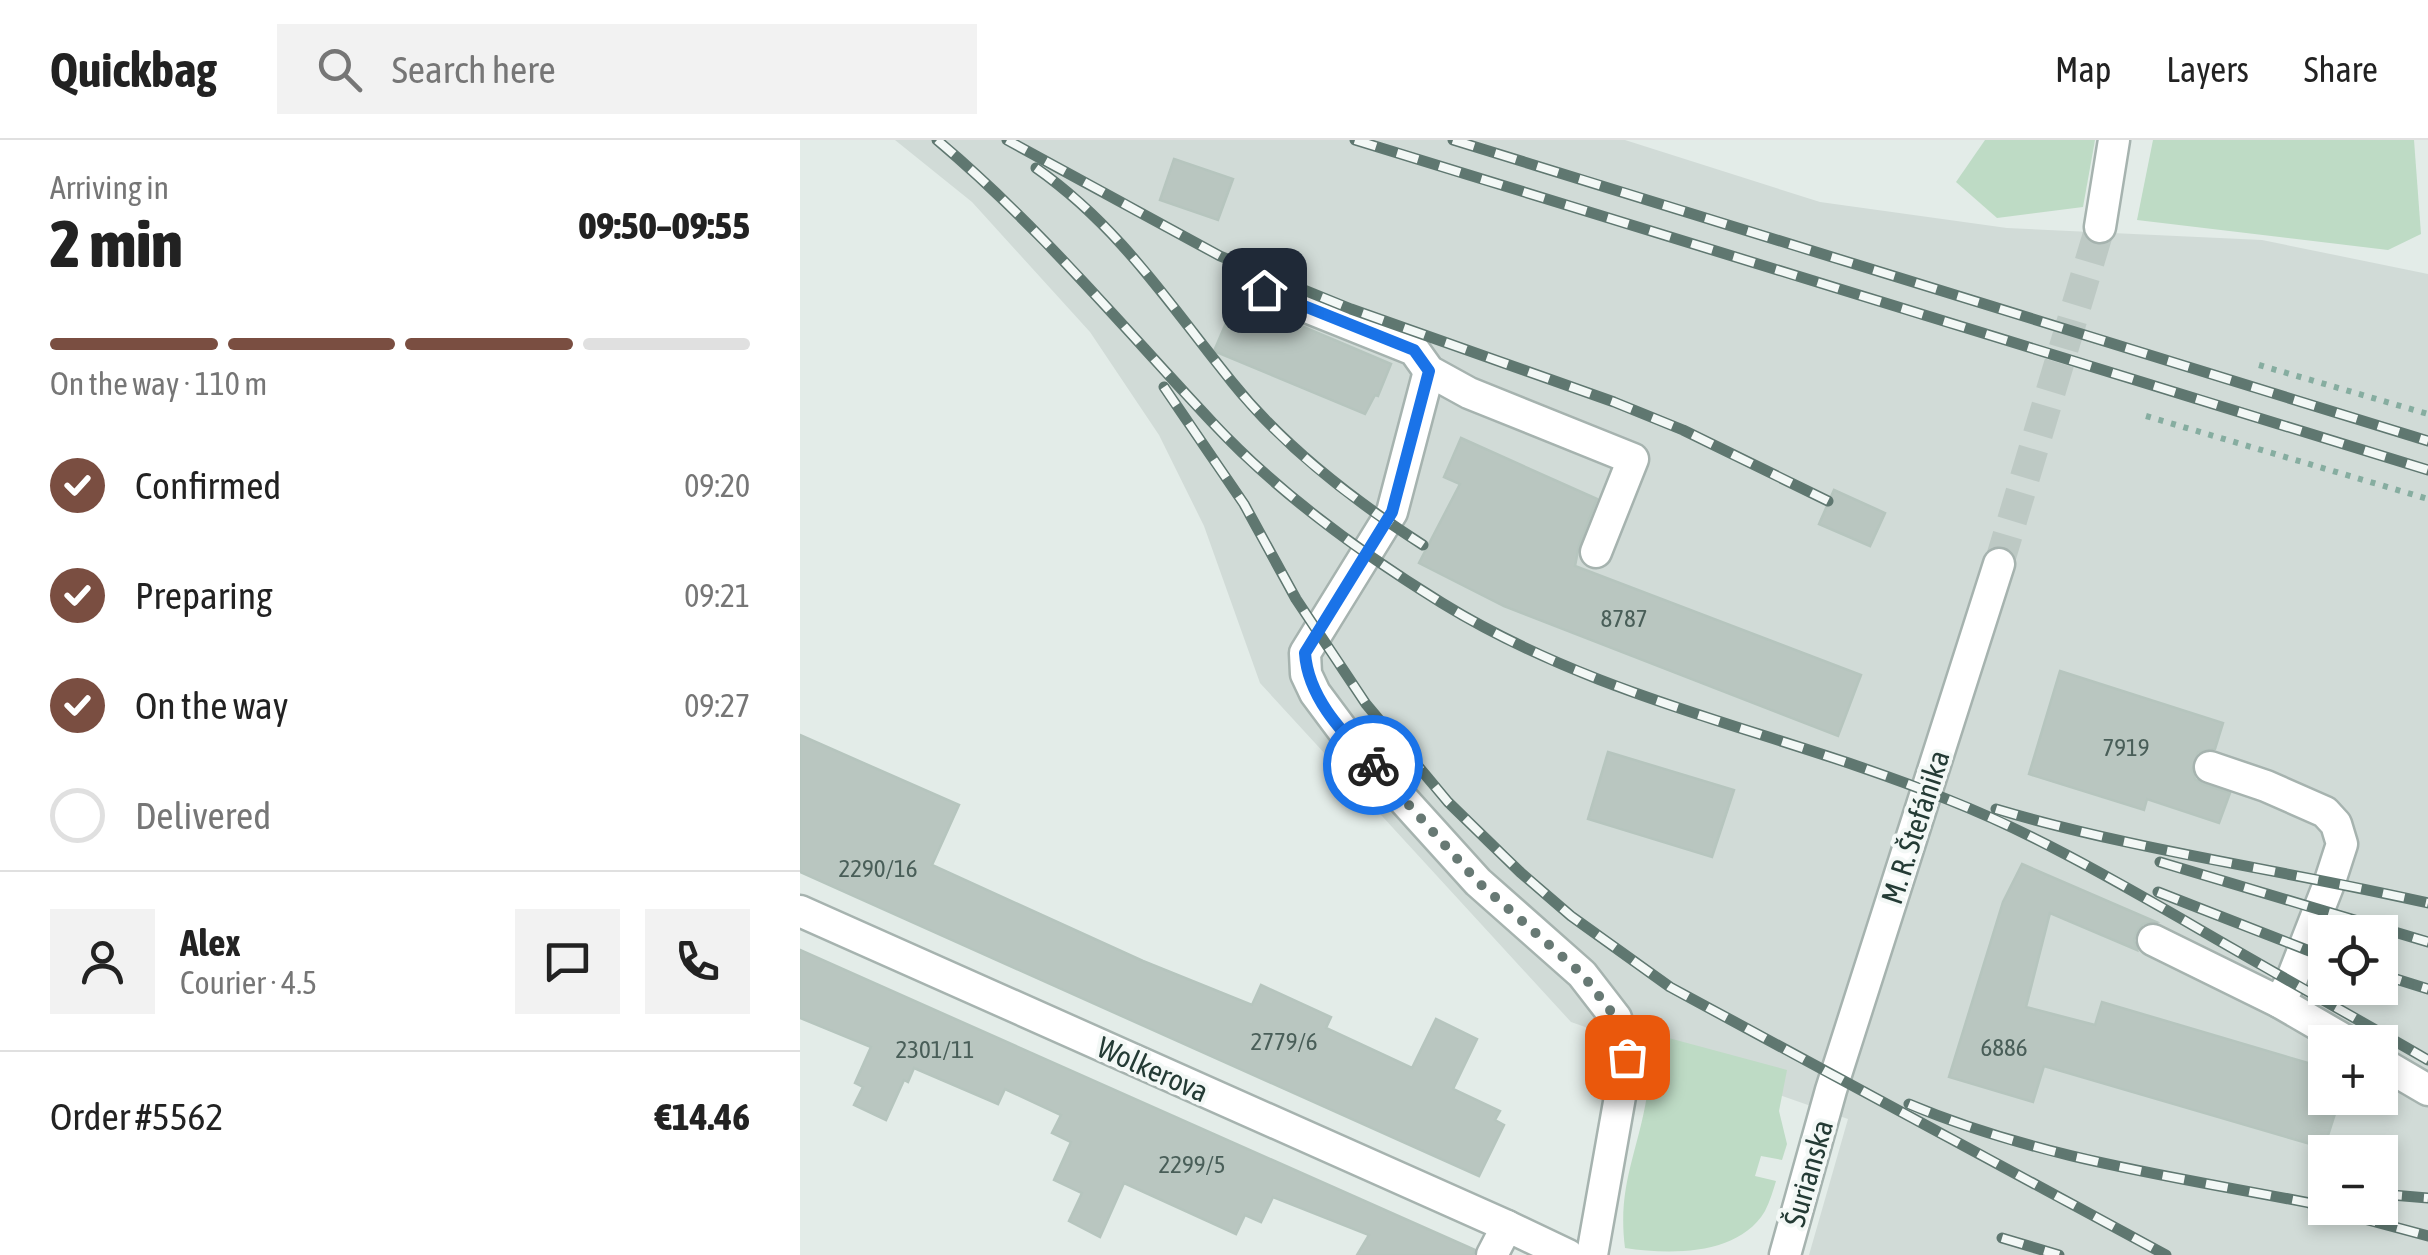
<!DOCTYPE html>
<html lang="en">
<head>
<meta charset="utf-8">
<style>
  body { margin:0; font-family:"Asap Condensed",sans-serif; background:#f2f2f2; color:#222; height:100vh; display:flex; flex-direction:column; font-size:38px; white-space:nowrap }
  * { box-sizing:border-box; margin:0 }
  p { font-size:32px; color:#767676 }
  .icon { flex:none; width:55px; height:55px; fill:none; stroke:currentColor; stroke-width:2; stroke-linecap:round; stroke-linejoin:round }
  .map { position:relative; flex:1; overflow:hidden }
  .details { display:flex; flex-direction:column; background:#fff; width:800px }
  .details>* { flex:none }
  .fabs { position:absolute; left:1508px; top:775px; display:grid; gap:20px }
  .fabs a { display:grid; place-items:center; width:90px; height:90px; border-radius:0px; background:#fff; box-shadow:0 5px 15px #0003; font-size:50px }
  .pin { position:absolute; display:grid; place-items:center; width:85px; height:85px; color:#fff; margin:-42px; border-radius:20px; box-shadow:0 5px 15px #0006 }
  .courier { position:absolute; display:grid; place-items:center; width:100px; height:100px; margin:-50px; border:8px solid #1a73e8; border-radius:50%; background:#fff; color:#222; box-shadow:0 2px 12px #0007 }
  .summary em { font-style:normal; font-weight:800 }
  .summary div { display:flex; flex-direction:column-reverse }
  .summary { display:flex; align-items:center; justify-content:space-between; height:170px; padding:0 50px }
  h1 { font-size:65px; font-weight:800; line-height:75px }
  .bar { display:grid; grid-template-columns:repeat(4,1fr); gap:15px 10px; align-content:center; height:120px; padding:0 50px }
  .bar i { height:12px; border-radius:8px; background:#e0e0e0 }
  .bar .active { background:#7a4e41 }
  .bar p { grid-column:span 4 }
  .line { display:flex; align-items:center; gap:25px; padding:0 50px; border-top:2px solid #e0e0e0 }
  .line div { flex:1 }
  .round { display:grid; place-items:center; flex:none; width:105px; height:105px; border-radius:0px; background:#f2f2f2 }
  ol { padding:0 50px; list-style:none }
  li { display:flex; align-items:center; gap:30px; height:110px }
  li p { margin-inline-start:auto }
  li .icon { padding:10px; border-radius:50%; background:#7a4e41; color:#fff; stroke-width:4 }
  li:last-child { color:#767676 }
  li i { width:55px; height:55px; border:5px solid #e0e0e0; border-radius:50% }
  header { display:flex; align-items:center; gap:60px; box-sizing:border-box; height:140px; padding:0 50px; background:#fff; border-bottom:2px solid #e0e0e0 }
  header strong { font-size:48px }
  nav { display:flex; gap:55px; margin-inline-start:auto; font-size:35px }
  .search { width:700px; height:90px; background:#f2f2f2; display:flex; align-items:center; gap:25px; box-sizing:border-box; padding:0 35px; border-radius:0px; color:#767676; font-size:38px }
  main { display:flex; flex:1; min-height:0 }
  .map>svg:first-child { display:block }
  .built { fill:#d1dbd7; fill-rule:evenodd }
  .green { fill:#bedbc5 }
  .building { fill:#b9c6c0; stroke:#b6c5be; stroke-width:2.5 }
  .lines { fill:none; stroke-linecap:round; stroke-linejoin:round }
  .minor-tunnel { stroke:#bdc9c4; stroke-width:30; stroke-dasharray:30 15; stroke-linecap:butt }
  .minor-casing { stroke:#a6b3af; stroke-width:35 }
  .path { stroke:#86ada0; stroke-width:6; stroke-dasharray:5 8; stroke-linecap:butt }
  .minor { stroke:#fff; stroke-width:30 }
  .rail-casing { stroke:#5f7770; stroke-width:11 }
  .rail { stroke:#f3f8f6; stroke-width:8; stroke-dasharray:22; stroke-linecap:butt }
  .done { stroke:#677974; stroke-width:10; stroke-dasharray:0 18 }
  .route { stroke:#1a73e8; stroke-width:12 }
  .labels { text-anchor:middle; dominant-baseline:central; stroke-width:8; stroke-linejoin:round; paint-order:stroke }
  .number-label { font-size:25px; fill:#495e58 }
  .street-label { font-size:30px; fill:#243b35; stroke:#f3f8f6 }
</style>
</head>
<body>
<header>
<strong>Quickbag</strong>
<div class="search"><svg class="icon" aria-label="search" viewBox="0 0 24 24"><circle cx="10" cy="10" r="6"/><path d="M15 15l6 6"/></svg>Search here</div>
<nav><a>Map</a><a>Layers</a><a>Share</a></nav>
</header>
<main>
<section class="details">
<div class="summary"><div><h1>2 min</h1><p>Arriving in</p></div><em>09:50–09:55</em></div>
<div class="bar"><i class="active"></i><i class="active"></i><i class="active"></i><i></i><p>On the way · 110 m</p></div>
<ol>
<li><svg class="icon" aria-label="check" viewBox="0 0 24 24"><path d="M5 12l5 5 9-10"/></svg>Confirmed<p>09:20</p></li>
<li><svg class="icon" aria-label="check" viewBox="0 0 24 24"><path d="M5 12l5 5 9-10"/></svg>Preparing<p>09:21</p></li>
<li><svg class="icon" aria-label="check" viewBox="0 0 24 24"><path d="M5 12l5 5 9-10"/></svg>On the way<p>09:27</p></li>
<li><i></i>Delivered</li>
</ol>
<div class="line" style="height:180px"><a class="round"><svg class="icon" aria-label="person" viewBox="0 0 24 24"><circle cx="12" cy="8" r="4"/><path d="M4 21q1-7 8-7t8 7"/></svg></a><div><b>Alex</b><p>Courier · 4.5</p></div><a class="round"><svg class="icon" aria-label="chat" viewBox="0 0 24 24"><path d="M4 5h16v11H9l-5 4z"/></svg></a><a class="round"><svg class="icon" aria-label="phone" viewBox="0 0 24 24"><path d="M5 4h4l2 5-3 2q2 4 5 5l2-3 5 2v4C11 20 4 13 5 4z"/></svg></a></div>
<div class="line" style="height:130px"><div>Order #5562</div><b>€14.46</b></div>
</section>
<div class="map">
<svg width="1628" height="1115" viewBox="0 0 1628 1115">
  <rect width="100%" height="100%" fill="#e3ece8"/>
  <path class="built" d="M95,0H825L1020,62L1207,88L1462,100L1628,134V1115H1009L1048,979L771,882L460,543L404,386L359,295L290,192L172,62ZM1525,792H1580V848H1525ZM1525,902H1580V958H1525ZM1525,1012H1580V1068H1525Z"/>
  <g class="green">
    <polygon points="1185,0 1295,0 1283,67 1197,78 1156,42"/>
    <polygon points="1353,0 1614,0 1621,94 1588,110 1337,80"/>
    <path d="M850,893L987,930L979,971L987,1004L982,1020L961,1016L955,1036L976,1041C973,1051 970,1061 965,1071C939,1115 873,1115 825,1108C817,1045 838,1013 847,955C851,935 849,913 850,893Z"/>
  </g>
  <g class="building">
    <polygon points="374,19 433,39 418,80 360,60"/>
    <polygon points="438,155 457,167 591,224 578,256 575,255 565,274 414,211"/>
    <polygon points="661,298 797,359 779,405 775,426 1061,535 1038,596 704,466 619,423 660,344 644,337"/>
    <polygon points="1034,350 1085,373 1070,406 1019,384"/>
    <polygon points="1260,531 1423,583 1415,609 1398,612 1392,630 1395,639 1403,644 1430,653 1419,683 1347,659 1344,670 1229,634"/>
    <polygon points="0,595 159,665 132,725 343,821 452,865 461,845 531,877 526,888 612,928 636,879 677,899 653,949 700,971 695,980 704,985 679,1036 0,732"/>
    <polygon points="808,612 934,650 912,717 788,679"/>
    <polygon points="1222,724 1356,782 1343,784 1337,791 1334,800 1337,810 1250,773 1226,867 1295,885 1302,862 1525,928 1525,958 1540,958 1524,1008 1244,926 1233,962 1149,937 1203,762"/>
    <polygon points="0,810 675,1110 673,1115 557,1115 569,1095 473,1057 461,1082 445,1075 436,1094 324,1043 300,1097 269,1081 282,1053 254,1040 271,1002 252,993 261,975 205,949 198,964 114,928 108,942 104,940 86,980 54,965 63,947 55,943 71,907 0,878"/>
  </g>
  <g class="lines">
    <polyline class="minor-tunnel" points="1199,424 1300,87"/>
    <g class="minor-casing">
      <g id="minor">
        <polyline points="1300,87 1314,0"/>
        <polyline points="464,150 614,210 629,231 669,253 833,319 796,412"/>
        <polyline points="629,231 592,372 505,513 506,534 515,553 553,604 678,742 782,834 816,878 827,917 792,1115"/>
        <polyline points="1410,627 1466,646 1525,672 1536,684 1542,704 1530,741 1491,841 1479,862"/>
        <polyline points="0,771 707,1086"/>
        <polyline points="1353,800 1479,862 1548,902"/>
        <polyline points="1580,922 1628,950"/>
        <polyline points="692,1115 707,1086 768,1115"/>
        <polyline points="985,1115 1031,950 1199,424"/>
      </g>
    </g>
    <g class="path">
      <polyline points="1459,225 1628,274"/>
      <polyline points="1346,276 1628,359"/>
    </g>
    <use href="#minor" class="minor"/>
    <g class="rail-casing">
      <g id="rail">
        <path d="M137,0C237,84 322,186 411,281C477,352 561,413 642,463C801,561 980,591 1149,660C1230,692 1305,735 1380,778C1462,826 1545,872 1628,920"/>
        <polyline points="207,0 420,116 551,169 814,262 883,290 1028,361"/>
        <polyline points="555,0 1628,330"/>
        <polyline points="653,0 1628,301"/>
        <path d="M236,28C320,87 369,164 432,242C484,307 553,360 623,405"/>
        <polyline points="364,247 444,364 496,459 566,564 648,662 720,732 771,776 870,847 1366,1115"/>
        <path d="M1196,669C1337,711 1484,730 1628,763"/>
        <polyline points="1360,722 1628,802"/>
        <polyline points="1358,752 1525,817"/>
        <polyline points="1580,834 1628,849"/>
        <path d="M1109,964C1242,1020 1385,1038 1525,1066"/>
        <polyline points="1580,1054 1628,1058"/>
        <polyline points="1512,1065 1628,1096"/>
        <polyline points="1202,1098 1259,1115"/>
      </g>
    </g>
    <use href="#rail" class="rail"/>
  </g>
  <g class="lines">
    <polyline class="done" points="573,625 678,742 782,834 816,878 827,917"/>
    <path class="route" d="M464,150L614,210L629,231L592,372L505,513C508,558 543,593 573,625"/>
  </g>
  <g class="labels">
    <g class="number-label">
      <text x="824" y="478">8787</text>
      <text x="1326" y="607">7919</text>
      <text x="78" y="728">2290/16</text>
      <text x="484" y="901">2779/6</text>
      <text x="1204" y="907">6886</text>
      <text x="135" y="909">2301/11</text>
      <text x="392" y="1024">2299/5</text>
    </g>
    <g class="street-label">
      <text transform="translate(1115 687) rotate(-72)">M. R. Štefánika</text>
      <text transform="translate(353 929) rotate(24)">Wolkerova</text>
      <text transform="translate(1008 1033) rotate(-74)">Šurianska</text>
    </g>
  </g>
</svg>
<div class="fabs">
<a><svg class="icon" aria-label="locate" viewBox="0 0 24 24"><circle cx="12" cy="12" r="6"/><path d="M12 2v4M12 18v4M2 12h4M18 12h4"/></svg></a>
<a>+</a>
<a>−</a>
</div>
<div class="pin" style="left:827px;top:917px;background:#ea580c"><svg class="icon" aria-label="bag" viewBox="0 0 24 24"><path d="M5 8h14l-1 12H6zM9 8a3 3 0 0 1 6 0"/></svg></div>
<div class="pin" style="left:464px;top:150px;background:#1f2937"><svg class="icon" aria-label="home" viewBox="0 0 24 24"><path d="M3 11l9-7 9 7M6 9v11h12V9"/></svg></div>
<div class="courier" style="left:573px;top:625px"><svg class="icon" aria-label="bike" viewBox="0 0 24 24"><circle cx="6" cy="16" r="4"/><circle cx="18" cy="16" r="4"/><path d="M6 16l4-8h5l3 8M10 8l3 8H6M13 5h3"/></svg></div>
</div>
</main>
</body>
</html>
